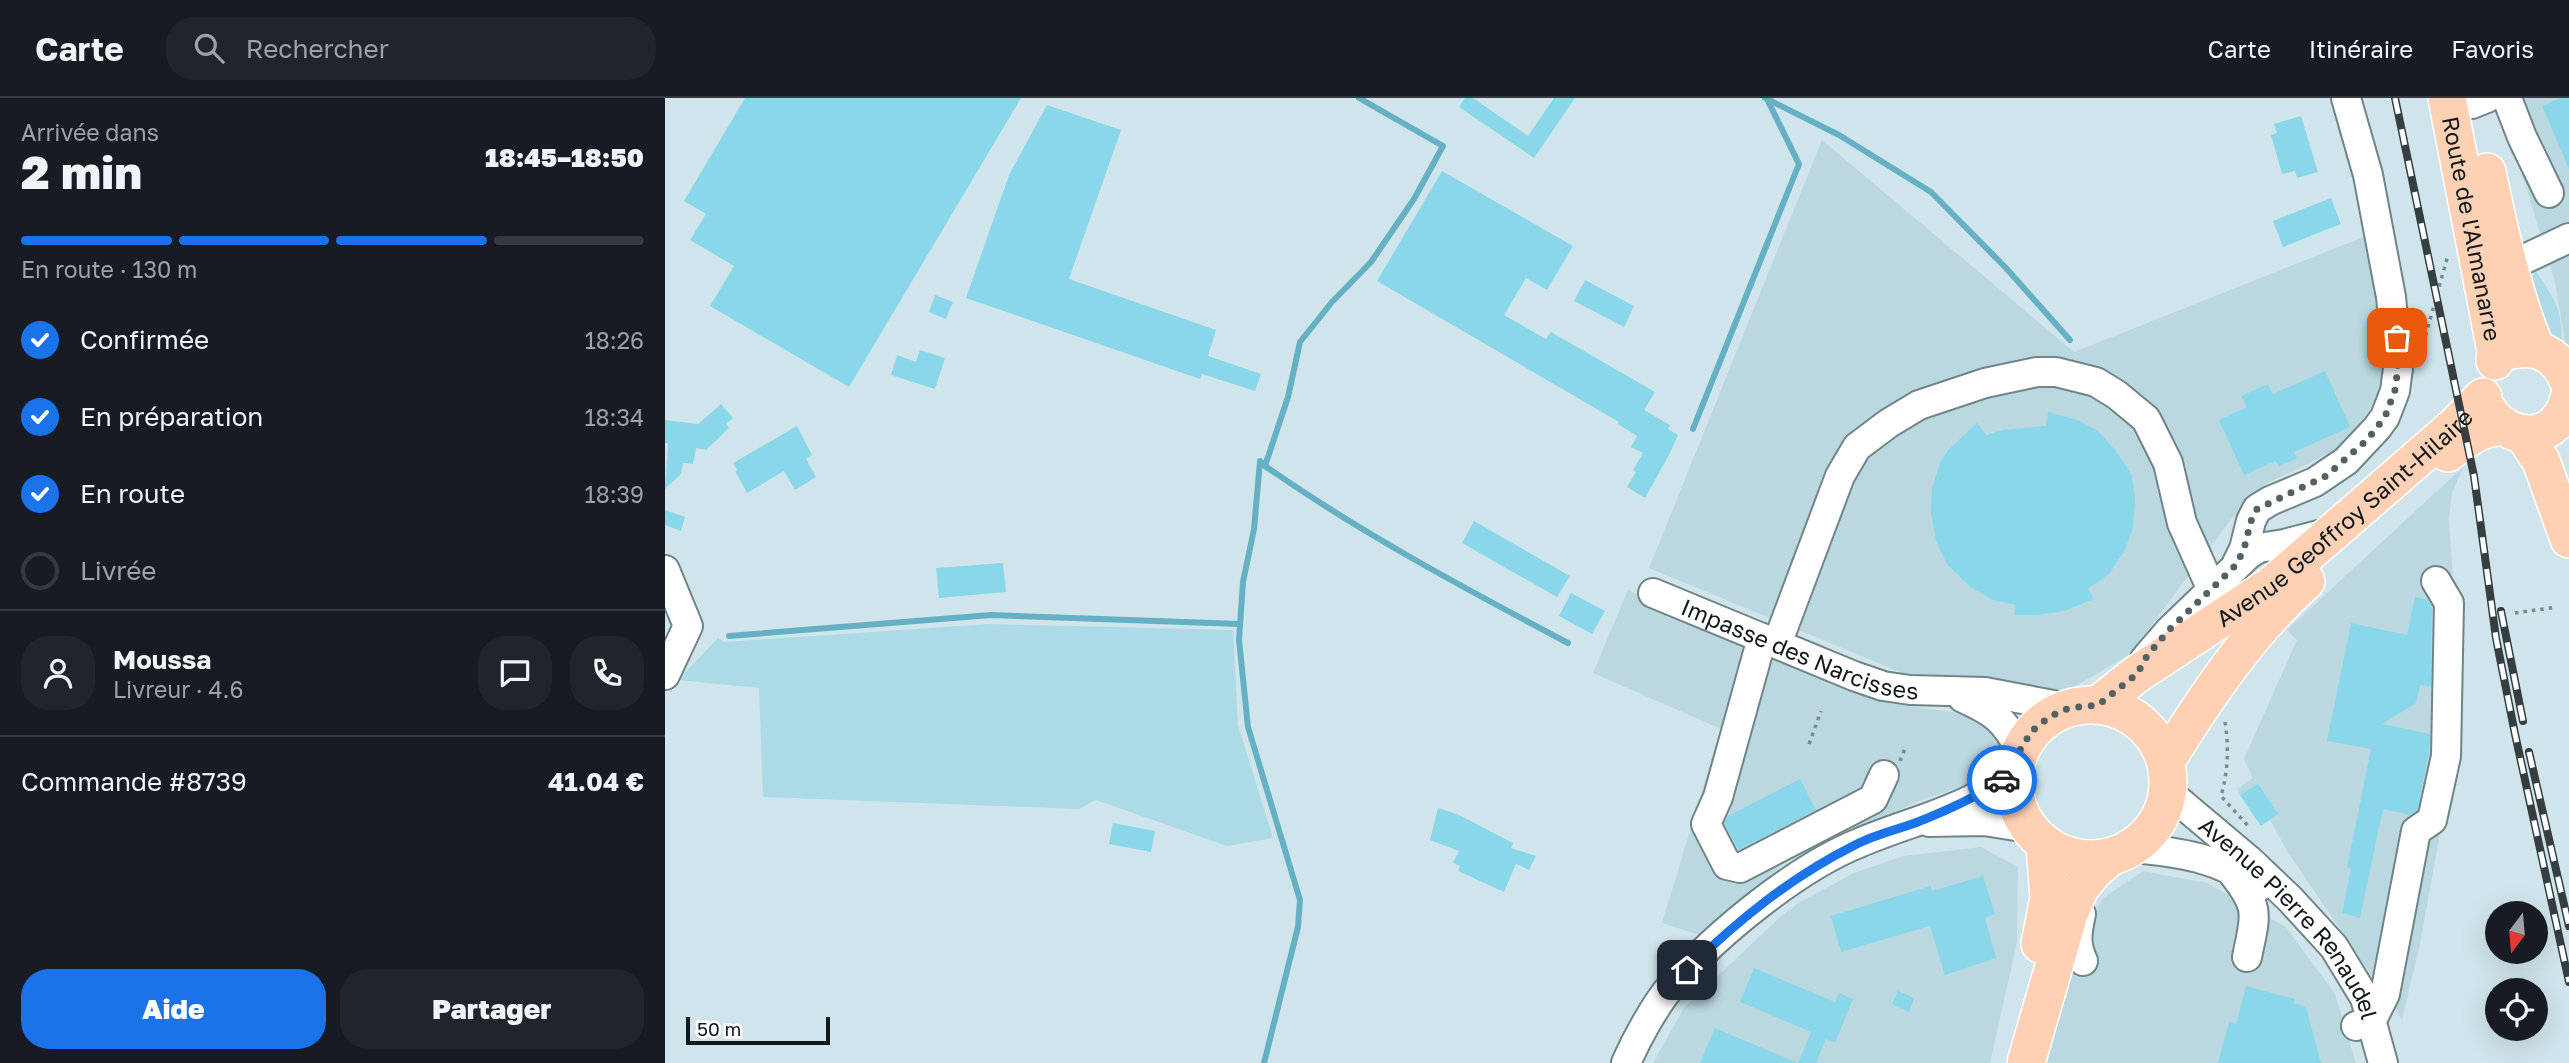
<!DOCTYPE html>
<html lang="fr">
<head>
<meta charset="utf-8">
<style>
  body { margin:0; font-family:"Golos Text",sans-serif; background:#20242c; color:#f1f3f6; height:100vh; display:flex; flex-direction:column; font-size:26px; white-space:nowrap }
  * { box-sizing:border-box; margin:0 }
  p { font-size:23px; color:#9ea1a6 }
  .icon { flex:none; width:38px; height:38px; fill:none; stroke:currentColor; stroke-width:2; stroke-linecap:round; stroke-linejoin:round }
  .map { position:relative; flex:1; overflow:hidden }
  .panel { display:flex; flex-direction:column; background:#171b24; width:665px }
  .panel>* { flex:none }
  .needle { width:46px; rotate:196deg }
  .tools { position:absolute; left:1820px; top:803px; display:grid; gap:14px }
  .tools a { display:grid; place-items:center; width:63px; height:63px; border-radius:50%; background:#171b24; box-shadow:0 7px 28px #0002; font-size:35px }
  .scale { position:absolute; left:21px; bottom:18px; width:144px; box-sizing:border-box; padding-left:7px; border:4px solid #11181a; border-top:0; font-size:19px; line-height:24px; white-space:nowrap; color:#11181a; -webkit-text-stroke:5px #fff; paint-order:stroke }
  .pin { position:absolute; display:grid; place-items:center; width:60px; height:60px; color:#fff; margin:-30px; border-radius:14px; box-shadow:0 4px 10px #0006 }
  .courier { position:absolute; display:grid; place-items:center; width:70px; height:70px; margin:-35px; border:5px solid #1a73e8; border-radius:50%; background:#fff; color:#222; box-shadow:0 2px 9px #0007 }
  .summary em { font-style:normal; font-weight:800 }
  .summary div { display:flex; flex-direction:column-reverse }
  .summary { display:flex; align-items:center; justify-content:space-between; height:119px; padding:0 21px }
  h1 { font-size:46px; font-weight:800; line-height:52px }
  .bar { display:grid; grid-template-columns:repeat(4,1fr); gap:10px 7px; align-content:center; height:84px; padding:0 21px }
  .bar i { height:9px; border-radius:5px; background:#363941 }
  .bar .active { background:#1a73e8 }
  .bar p { grid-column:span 4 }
  .line { display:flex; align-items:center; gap:18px; padding:0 21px; border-top:2px solid #363941 }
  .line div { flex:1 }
  .round { display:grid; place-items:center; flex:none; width:74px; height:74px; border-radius:28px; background:#20242c }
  ol { padding:0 21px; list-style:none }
  li { display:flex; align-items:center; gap:21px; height:77px }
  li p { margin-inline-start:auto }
  li .icon { padding:7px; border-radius:50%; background:#1a73e8; color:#fff; stroke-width:4 }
  li:last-child { color:#9ea1a6 }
  li i { width:38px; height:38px; border:4px solid #363941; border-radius:50% }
  .cta { display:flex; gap:14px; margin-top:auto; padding:14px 21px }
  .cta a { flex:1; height:80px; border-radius:28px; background:#1a73e8; color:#fff; font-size:28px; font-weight:800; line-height:80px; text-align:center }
  .cta a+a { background:#20242c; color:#f1f3f6 }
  header { display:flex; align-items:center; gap:42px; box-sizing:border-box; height:98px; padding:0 35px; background:#171b24; border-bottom:2px solid #363941 }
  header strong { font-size:33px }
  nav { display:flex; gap:38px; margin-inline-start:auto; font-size:24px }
  .search { width:490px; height:63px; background:#20242c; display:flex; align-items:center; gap:18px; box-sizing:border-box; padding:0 24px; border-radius:28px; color:#9ea1a6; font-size:26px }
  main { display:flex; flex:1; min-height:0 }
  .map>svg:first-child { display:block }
  .built { fill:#bbd8e0 }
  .green { fill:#acdae6 }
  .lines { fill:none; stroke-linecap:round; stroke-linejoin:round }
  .stream { stroke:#65b1c3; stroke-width:6 }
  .building { fill:#8bd7ea }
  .minor-casing { stroke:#718489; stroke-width:32 }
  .major-casing { stroke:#fff; stroke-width:40 }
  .path { stroke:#7c8b8f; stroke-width:3.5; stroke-dasharray:3.5 5; stroke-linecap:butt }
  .minor { stroke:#fff; stroke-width:28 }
  .major { stroke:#fed1b5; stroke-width:37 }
  .rail-casing { stroke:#353f41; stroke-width:8 }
  .rail { stroke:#fff; stroke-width:5; stroke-dasharray:16; stroke-linecap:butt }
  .done { stroke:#546063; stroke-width:7; stroke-dasharray:0 12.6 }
  .route { stroke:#1a73e8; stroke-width:9 }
  .labels { text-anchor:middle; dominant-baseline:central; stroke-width:5; stroke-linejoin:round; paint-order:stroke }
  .street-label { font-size:23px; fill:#11181a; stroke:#fff }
</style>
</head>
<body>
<header>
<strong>Carte</strong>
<div class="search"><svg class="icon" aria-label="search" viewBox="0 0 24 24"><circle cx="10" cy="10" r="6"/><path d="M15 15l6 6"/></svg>Rechercher</div>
<nav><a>Carte</a><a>Itinéraire</a><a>Favoris</a></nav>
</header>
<main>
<section class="panel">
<div class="summary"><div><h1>2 min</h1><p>Arrivée dans</p></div><em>18:45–18:50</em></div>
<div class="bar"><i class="active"></i><i class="active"></i><i class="active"></i><i></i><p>En route · 130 m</p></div>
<ol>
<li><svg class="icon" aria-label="check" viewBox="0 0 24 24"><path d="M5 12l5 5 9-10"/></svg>Confirmée<p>18:26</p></li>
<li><svg class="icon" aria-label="check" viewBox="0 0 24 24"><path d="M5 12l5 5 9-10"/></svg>En préparation<p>18:34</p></li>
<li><svg class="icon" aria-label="check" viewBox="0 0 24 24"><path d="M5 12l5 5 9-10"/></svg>En route<p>18:39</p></li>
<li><i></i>Livrée</li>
</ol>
<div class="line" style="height:126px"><a class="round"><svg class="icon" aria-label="person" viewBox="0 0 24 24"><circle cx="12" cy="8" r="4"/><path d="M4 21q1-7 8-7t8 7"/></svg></a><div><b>Moussa</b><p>Livreur · 4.6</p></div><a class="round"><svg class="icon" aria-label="chat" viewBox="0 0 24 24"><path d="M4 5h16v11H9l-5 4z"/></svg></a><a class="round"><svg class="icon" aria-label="phone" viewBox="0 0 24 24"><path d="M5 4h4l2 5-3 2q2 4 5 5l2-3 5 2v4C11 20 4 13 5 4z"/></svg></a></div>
<div class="line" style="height:91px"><div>Commande #8739</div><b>41.04 €</b></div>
<div class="cta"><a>Aide</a><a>Partager</a></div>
</section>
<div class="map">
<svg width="1904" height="965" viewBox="0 0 1904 965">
  <rect width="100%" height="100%" fill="#d0e5eb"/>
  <g class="built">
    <polygon points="1834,0 1904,0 1904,267 1890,184"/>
    <polygon points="1157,42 1409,254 1701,138 1717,247 1715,298 1675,350 1603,385 1568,419 1464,557 1400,594 1247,579 984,470"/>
    <polygon points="1799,368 1787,395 1784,423 1788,482 1794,510 1788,663 1755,846 1737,922 1622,753 1605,722 1575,697 1572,691 1588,680 1579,661 1632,542 1622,532"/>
    <polygon points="963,492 1221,605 1323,619 1335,648 1314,682 1251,704 1119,765 1035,837 997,825 1056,631 928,575"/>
    <polygon points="1316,749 1353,769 1352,844 1325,965 988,965 1019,910 1114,820 1135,804 1189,775 1238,758"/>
    <polygon points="1478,773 1542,785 1621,829 1670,896 1691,965 1376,965 1400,867 1438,800"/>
  </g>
  <g class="green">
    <path d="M1871,173C1894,207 1898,216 1896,257L1859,189Z"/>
    <polygon points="324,526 568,532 573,627 608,740 562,748 431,702 414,711 98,699 94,590 13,582 53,540 60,544"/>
  </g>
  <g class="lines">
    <g class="stream">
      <polyline points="1100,0 1174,37 1266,94 1341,170 1405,242"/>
      <polyline points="1028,331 1134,66 1103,3"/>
      <path d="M600,368C696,435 799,490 903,545"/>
      <polyline points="64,538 326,517 575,526"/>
      <polyline points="599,965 633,829 635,802 583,629 574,542 578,484 589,431 595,363 600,368 623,299 635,244 667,204 706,164 749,101 778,48 694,0"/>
    </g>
  </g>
  <g class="building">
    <polygon points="80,0 356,0 184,289 45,208 69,168 25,142 41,116 19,103"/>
    <polygon points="800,0 808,0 863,38 889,0 910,0 869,60 794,9"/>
    <polygon points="1895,0 1904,0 1904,71 1877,8"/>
    <polygon points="382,7 456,32 404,181 551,232 543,258 596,276 590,293 537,276 535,281 301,200 344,77"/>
    <polygon points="1636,18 1653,74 1632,80 1630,73 1617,76 1606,37 1612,35 1609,26"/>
    <polygon points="777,73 908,148 882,192 861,180 839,217 881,241 886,234 990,294 979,312 1005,327 1003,331 1013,337 1004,357 980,400 962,389 971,374 968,372 978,355 966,349 972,338 953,326 954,324 712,183"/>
    <polygon points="1666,100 1676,126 1618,149 1608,123"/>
    <polygon points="920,182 969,208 959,229 909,203"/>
    <polygon points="270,197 288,204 281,221 264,214"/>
    <polygon points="255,252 280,260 270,291 226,277 232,257 251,264"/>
    <polygon points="1660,273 1685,329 1629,354 1632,360 1615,368 1610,363 1579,377 1554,322 1582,309 1576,298 1603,286 1608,296"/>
    <polygon points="56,306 68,320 61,326 64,330 41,352 31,350 28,366 18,365 16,376 0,391 3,345 0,345 0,322 33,326"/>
    <polygon points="1383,314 1413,322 1433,333 1451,353 1467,377 1470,401 1468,430 1460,452 1444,476 1423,491 1429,501 1399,513 1372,517 1349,517 1351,507 1328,502 1305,489 1282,466 1271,443 1266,415 1267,390 1275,365 1283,352 1312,325 1321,337 1338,332 1381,328"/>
    <polygon points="132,328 147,357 141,361 151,379 130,392 119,373 82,395 70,373 72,372 68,365"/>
    <polygon points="0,412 20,419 16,433 0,427"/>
    <polygon points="809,423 905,478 892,499 797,445"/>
    <polygon points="338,465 341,494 274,500 271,470"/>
    <polygon points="906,495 940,513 927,536 894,518"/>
    <polygon points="1750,499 1763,502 1767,509 1766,589 1755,587 1751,605 1717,626 1765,636 1764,656 1752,712 1745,717 1718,711 1695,820 1677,815 1686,771 1682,770 1706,651 1662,643 1686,525 1742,537"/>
    <polygon points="1135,681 1151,712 1073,752 1059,725 1063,718"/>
    <polygon points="1593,686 1613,716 1596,728 1575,697"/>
    <polygon points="773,710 792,716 848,745 846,750 871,758 864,772 851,766 839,794 793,773 795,768 788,765 794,753 765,742"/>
    <polygon points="448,725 490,733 486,754 444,746"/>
    <polygon points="1318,778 1330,816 1320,820 1331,860 1280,877 1265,828 1176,854 1166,818 1266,788 1267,793"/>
    <polygon points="1089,870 1170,904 1174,895 1188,901 1170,945 1161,941 1151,965 1133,965 1146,934 1075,904"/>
    <polygon points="1581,888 1630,901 1628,905 1641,909 1656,965 1553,965 1564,924 1571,926"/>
    <polygon points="1233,893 1249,900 1244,914 1227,906"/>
    <polygon points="1050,930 1133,965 1035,965"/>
  </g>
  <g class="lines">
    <g class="minor-casing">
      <g id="minor">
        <polyline points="1842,0 1857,39 1884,95"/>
        <polyline points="1807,6 1822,0"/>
        <polyline points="1845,168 1904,140"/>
        <polyline points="1571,467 1579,451 1586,423 1592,411 1605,403 1650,384 1681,363 1712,330 1720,319 1730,293 1733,270 1726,199 1703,77 1681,0"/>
        <polyline points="0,472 23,528 0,577"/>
        <path id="s1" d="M988,495L1189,578L1218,588L1245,592L1320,594L1404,610"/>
        <polyline points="1097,540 1053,699 1041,726 1062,767 1075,770 1208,701 1219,677"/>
        <polyline points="1112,546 1175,378 1192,349 1224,325 1254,307 1320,285 1372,274 1391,274 1431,284 1452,297 1481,321 1503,365 1517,425 1547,492"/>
        <polyline points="1480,561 1505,532 1584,456 1594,450 1619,446 1665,434"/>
        <path d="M1298,600C1329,614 1340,622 1355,652"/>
        <path id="s2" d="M1503,694L1585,763L1625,801L1669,849L1700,900L1718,965"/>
        <polyline points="1264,724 1319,723 1363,730"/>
        <path d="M1468,750C1514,754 1556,760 1593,789"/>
        <path d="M1569,777C1596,811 1590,819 1582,859"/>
        <path d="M1416,816C1412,834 1410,846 1418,863"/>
        <polyline points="1691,928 1707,922 1720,896 1751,733 1767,722 1781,658 1784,505 1771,483"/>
        <path d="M961,965C972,940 990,907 1007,887C1051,836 1132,770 1194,745C1233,728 1276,718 1313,698C1326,691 1337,682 1349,674"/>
      </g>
    </g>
    <g class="major-casing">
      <g id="major">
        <path id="s3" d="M1782,0L1831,253L1830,263"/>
        <path d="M1822,74C1833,129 1849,200 1871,251"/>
        <path d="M1848,252C1875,246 1895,259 1904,285"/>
        <path d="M1822,311C1845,347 1893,345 1904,300"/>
        <polyline points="1858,336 1876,363 1904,441"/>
        <path d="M1783,355C1797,343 1818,328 1837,329"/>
        <circle cx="1426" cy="684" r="77"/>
        <path id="s4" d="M1433,607L1472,576L1607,487L1790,328L1818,299"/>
        <path d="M1501,663C1541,599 1584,534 1641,483"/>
        <polyline points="1375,846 1384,800 1380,747"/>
        <polyline points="1361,965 1404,816 1415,790 1428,774 1445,759"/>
      </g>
    </g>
    <g class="path">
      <polyline points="1756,254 1783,157"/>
      <polyline points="1850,515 1892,509"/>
      <path d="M1560,624C1564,649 1563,674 1556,698L1585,730"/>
      <polyline points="1144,646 1156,613"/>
      <polyline points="1235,663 1241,648"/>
    </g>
    <use href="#minor" class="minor"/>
    <use href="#major" class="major"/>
    <g class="rail-casing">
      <g id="rail">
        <polyline points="1730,0 1809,378 1831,540 1850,636 1904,884"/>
        <polyline points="1836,513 1858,623"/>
        <polyline points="1864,654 1904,828"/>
      </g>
    </g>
    <use href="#rail" class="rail"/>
  </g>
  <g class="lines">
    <polyline class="done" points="1337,682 1349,674 1355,652 1367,633 1384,619 1404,610 1433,607 1472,576 1482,558 1504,532 1571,467 1579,451 1586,423 1592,411 1661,378 1702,342 1720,319 1730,292 1733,270 1732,240"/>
    <path class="route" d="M1022,872C1073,822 1126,779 1190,747C1209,737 1231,732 1250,725C1281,713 1310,700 1337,682"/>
  </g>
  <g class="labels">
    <g class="street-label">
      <text stroke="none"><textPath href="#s3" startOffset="133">Route de l'Almanarre</textPath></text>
      <text stroke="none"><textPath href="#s4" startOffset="310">Avenue Geoffroy Saint-Hilaire</textPath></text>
      <text stroke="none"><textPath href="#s1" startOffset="158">Impasse des Narcisses</textPath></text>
      <text stroke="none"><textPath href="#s2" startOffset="177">Avenue Pierre Renaudel</textPath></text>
    </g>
  </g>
</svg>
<div class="tools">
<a><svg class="needle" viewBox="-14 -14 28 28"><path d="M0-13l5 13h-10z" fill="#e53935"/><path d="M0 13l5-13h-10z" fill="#9ea1a6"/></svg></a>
<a><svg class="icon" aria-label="locate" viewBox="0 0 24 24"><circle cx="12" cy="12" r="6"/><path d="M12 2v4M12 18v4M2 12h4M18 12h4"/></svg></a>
</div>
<div class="scale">50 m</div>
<div class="pin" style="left:1732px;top:240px;background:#ea580c"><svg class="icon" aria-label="bag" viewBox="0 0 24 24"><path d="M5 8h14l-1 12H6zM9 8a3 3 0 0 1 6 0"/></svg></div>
<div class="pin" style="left:1022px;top:872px;background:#1f2937"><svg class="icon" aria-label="home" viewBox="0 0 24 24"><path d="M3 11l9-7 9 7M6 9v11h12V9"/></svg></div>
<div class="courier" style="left:1337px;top:682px"><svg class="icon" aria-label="car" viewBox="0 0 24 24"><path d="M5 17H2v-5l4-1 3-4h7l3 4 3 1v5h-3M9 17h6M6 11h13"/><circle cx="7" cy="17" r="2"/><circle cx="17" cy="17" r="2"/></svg></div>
</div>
</main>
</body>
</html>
